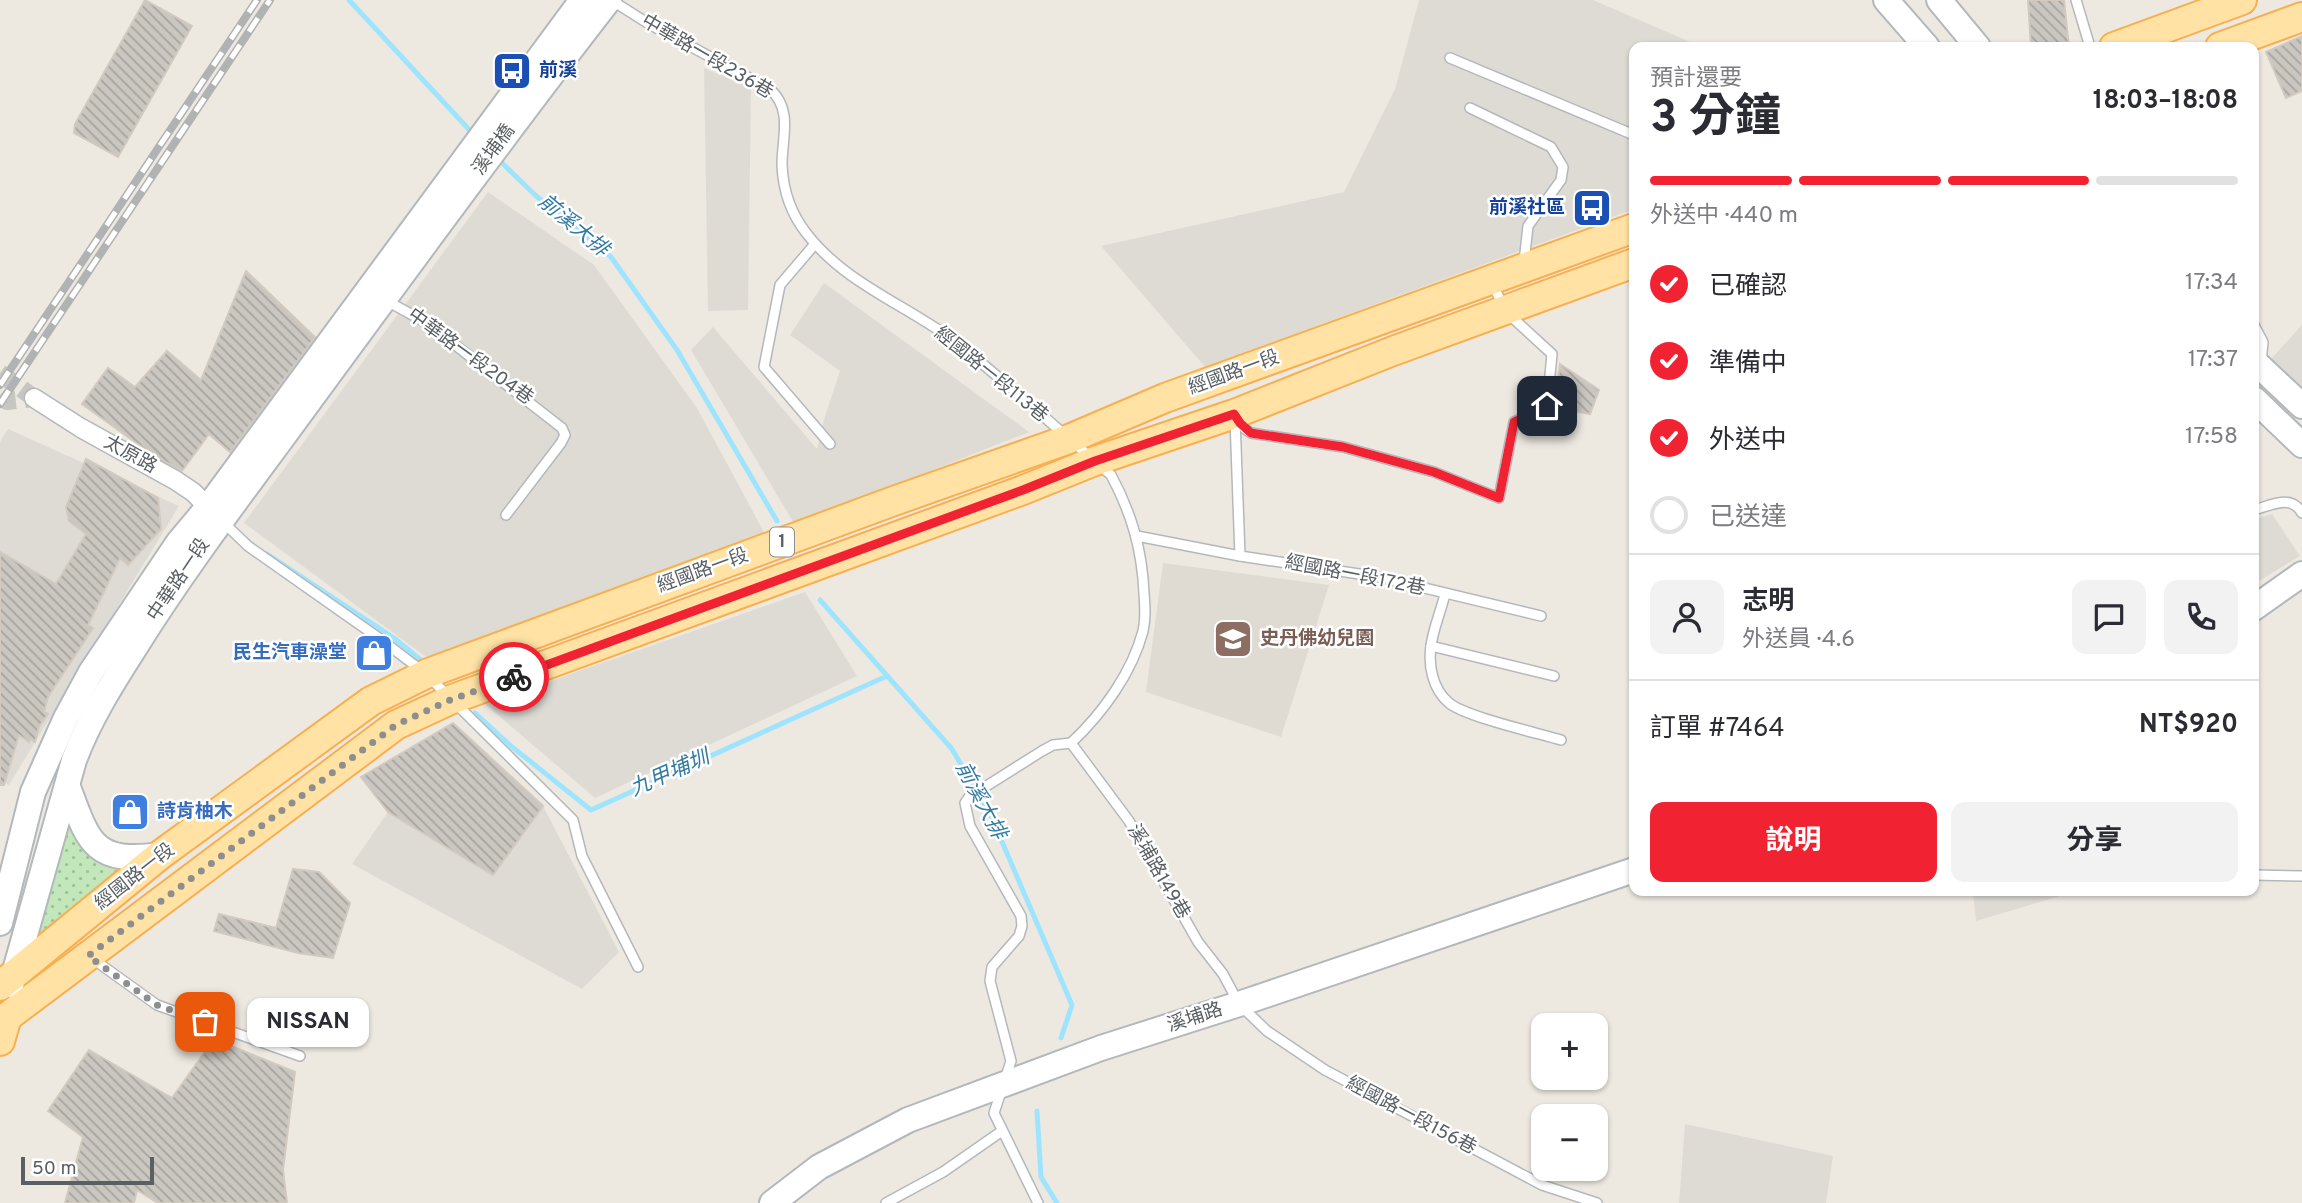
<!DOCTYPE html>
<html lang="zh-TW">
<head>
<meta charset="utf-8">
<style>
  body { margin:0; font-family:Overpass,"Noto Sans TC",sans-serif; background:#f2f2f3; color:#2b2b33; height:100vh; display:flex; flex-direction:column; font-size:26px; white-space:nowrap }
  * { box-sizing:border-box; margin:0 }
  p { font-size:23px; color:#7c7c81 }
  .icon { flex:none; width:38px; height:38px; fill:none; stroke:currentColor; stroke-width:2; stroke-linecap:round; stroke-linejoin:round }
  .map { position:relative; flex:1; overflow:hidden }
  .panel { position:absolute; left:1629px; top:42px; width:630px; height:854px; display:flex; flex-direction:column; background:#fff; border-radius:14px; box-shadow:0 2px 5px #0004 }
  .panel>* { flex:none }
  .fabs { position:absolute; left:1531px; top:1013px; display:grid; gap:14px }
  .fabs a { display:grid; place-items:center; width:77px; height:77px; border-radius:14px; background:#fff; box-shadow:0 2px 5px #0004; font-size:35px }
  .scale { position:absolute; left:21px; bottom:18px; width:133px; box-sizing:border-box; padding-left:7px; border:4px solid #595f63; border-top:0; font-size:19px; line-height:24px; white-space:nowrap; color:#595f63; -webkit-text-stroke:5px #fff; paint-order:stroke }
  .pin { position:absolute; display:grid; place-items:center; width:60px; height:60px; color:#fff; margin:-30px; border-radius:14px; box-shadow:0 4px 10px #0006 }
  .courier { position:absolute; display:grid; place-items:center; width:70px; height:70px; margin:-35px; border:5px solid #f12333; border-radius:50%; background:#fff; color:#222; box-shadow:0 2px 9px #0007 }
  .bubble { position:absolute; height:49px; border-radius:14px; background:#fff; box-shadow:0 2px 5px #0004; font-size:23px; font-weight:700; line-height:49px; text-align:center }
  .head em { font-style:normal; font-weight:700 }
  .head div { display:flex; flex-direction:column-reverse }
  .head { display:flex; align-items:center; justify-content:space-between; height:119px; padding:0 21px }
  h1 { font-size:46px; font-weight:700; line-height:52px }
  .bar { display:grid; grid-template-columns:repeat(4,1fr); gap:10px 7px; align-content:center; height:84px; padding:0 21px }
  .bar i { height:9px; border-radius:5px; background:#e1e1e2 }
  .bar .on { background:#f12333 }
  .bar p { grid-column:span 4 }
  .line { display:flex; align-items:center; gap:18px; padding:0 21px; border-top:2px solid #e1e1e2 }
  .line div { flex:1 }
  .round { display:grid; place-items:center; flex:none; width:74px; height:74px; border-radius:14px; background:#f2f2f3 }
  ol { padding:0 21px; list-style:none }
  li { display:flex; align-items:center; gap:21px; height:77px }
  li p { margin-inline-start:auto }
  li .icon { padding:7px; border-radius:50%; background:#f12333; color:#fff; stroke-width:4 }
  li:last-child { color:#7c7c81 }
  li i { width:38px; height:38px; border:4px solid #e1e1e2; border-radius:50% }
  .action { display:flex; gap:14px; margin-top:auto; padding:14px 21px }
  .action a { flex:1; height:80px; border-radius:14px; background:#f12333; color:#fff; font-size:28px; font-weight:700; line-height:80px; text-align:center }
  .action a+a { background:#f2f2f3; color:#2b2b33 }
  .map>svg:first-child { display:block }
  .industrial { fill:#dedbd5 }
  .education { fill:#dfdad2 }
  .green { fill:url(#green-dots) }
  .lines { fill:none; stroke-linecap:round; stroke-linejoin:round }
  .stream { stroke:#9fe4ff; stroke-width:5 }
  .building { fill:url(#building-back-hatch); stroke:#d2c9bf; stroke-width:2 }
  .street-tunnel { stroke:#c8c6c2; stroke-width:18; stroke-dasharray:18 9; stroke-linecap:butt }
  .lane-casing { stroke:#b4b8bc; stroke-width:12 }
  .street-casing { stroke:#b4b8bc; stroke-width:21 }
  .secondary-casing { stroke:#b3b8bc; stroke-width:28 }
  .primary-casing { stroke:#f8af4f; stroke-width:32 }
  .lane { stroke:#fff; stroke-width:9 }
  .street { stroke:#fff; stroke-width:18 }
  .secondary { stroke:#fff; stroke-width:24 }
  .primary { stroke:#ffe2a4; stroke-width:28 }
  .rail-casing { stroke:#b1b2b3; stroke-width:8 }
  .rail { stroke:#fff; stroke-width:5; stroke-dasharray:16; stroke-linecap:butt }
  .done { stroke:#8d8f8f; stroke-width:7; stroke-dasharray:0 12.6 }
  .route { stroke:#f12333; stroke-width:9 }
  .labels { text-anchor:middle; dominant-baseline:central; stroke-width:5; stroke-linejoin:round; paint-order:stroke }
  .shield { fill:#fff; stroke:#8b8f92; stroke-width:2 }
  .shield-label { font-size:18px; font-weight:bold; fill:#595f63 }
  .street-label { font-size:19px; fill:#595f63; stroke:#fff }
  .transit-label { font-size:19px; font-weight:bold; fill:#164399; stroke:#fff; text-anchor:start }
  .education-label { font-size:19px; font-weight:bold; fill:#785e54; stroke:#fff; text-anchor:start }
  .shop-label { font-size:19px; font-weight:bold; fill:#366cbe; stroke:#fff; text-anchor:end }
  .water-label { font-size:21px; font-style:italic; fill:#337ba3; stroke:#fff }
</style>
</head>
<body>
<div class="map">
<svg width="2302" height="1203" viewBox="0 0 2302 1203">
  <defs>
    <pattern id="green-dots" width="8" height="8" patternUnits="userSpaceOnUse" patternTransform="scale(1.75)"><rect width="8" height="8" fill="#c2e7bb"/><path d="M2 2h.1M6 6h.1" fill="none" stroke="#a1be9c" stroke-width="1.8" stroke-linecap="round"/></pattern>
    <pattern id="building-back-hatch" width="6" height="6" patternUnits="userSpaceOnUse" patternTransform="scale(1.75)"><rect width="6" height="6" fill="#cac6c0"/><path d="M-1 5l2 2M0 0l6 6M5-1l2 2" fill="none" stroke="#a7a4a0"/></pattern>
  </defs>
  <rect width="100%" height="100%" fill="#ede9e1"/>
  <g class="industrial">
    <polygon points="1419,0 1593,0 1702,47 1634,47 1634,209 1205,367 1101,246 1344,192 1395,89"/>
    <polygon points="704,68 751,88 748,310 708,311"/>
    <polygon points="488,192 594,265 697,408 765,534 433,662 244,523"/>
    <polygon points="824,283 1029,432 795,525 691,350 713,327 817,449 825,416 840,371 790,335"/>
    <polygon points="2302,325 2302,387 2271,359"/>
    <polygon points="8,429 179,506 9,785 0,780 0,442"/>
    <polygon points="2272,514 2300,556 2254,584 2254,519"/>
    <polygon points="805,592 857,676 595,798 485,704"/>
    <polygon points="543,806 619,952 582,989 352,864 388,812 493,875"/>
    <polygon points="1973,891 2077,891 1976,921"/>
    <polygon points="1685,1124 1833,1156 1826,1203 1679,1203"/>
  </g>
  <polygon class="education" points="1163,563 1329,585 1281,737 1146,692"/>
  <path class="green" d="M70,825C87,857 92,867 130,871L31,948Z"/>
  <g class="lines">
    <g class="stream">
      <polyline points="349,0 475,136"/>
      <polyline points="497,158 535,195 611,257 677,350 777,521"/>
      <polyline points="267,554 394,638 422,661"/>
      <polyline points="820,600 952,749 991,816 1072,1005 1061,1038"/>
      <polyline points="475,713 511,746 591,810 887,676"/>
      <polyline points="1037,1111 1041,1177 1057,1203"/>
    </g>
  </g>
  <g class="building">
    <polygon points="145,0 192,26 118,157 74,133 75,124"/>
    <polygon points="2028,0 2064,0 2069,47 2031,47"/>
    <polygon points="2302,36 2302,91 2286,98 2266,52"/>
    <polygon points="246,271 315,337 230,452 209,434 182,471 153,455 82,404 108,368 135,387 167,351 201,380"/>
    <polygon points="1560,364 1599,390 1590,414 1554,407"/>
    <polygon points="86,459 158,498 161,529 128,565 120,558 88,625 93,628 48,697 44,712 48,714 39,727 35,742 31,739 29,742 19,735 4,785 0,785 0,552 56,584 86,534 69,521 66,507"/>
    <polygon points="453,723 543,806 493,875 388,812 361,777"/>
    <polygon points="293,869 319,872 350,903 333,958 298,953 214,931 219,914 276,928"/>
    <polygon points="214,1039 295,1072 283,1170 287,1203 158,1203 137,1190 134,1203 65,1203 83,1137 48,1111 89,1050 172,1098"/>
  </g>
  <g class="lines">
    <g class="street-tunnel">
      <polyline points="0,373 34,398"/>
      <polyline points="0,395 7,401 34,398"/>
    </g>
    <g class="lane-casing">
      <g id="lane">
        <path d="M611,0L649,24L770,89C793,110 782,137 782,165C783,190 791,214 807,234C845,283 904,304 953,340C1007,382 1059,431 1111,475C1132,514 1142,550 1144,593C1145,606 1146,618 1143,631C1132,673 1102,714 1071,743"/>
        <polyline points="2076,0 2090,47"/>
        <polyline points="1450,58 1634,135"/>
        <polyline points="1470,108 1551,147 1563,167 1561,180 1528,226 1524,262"/>
        <polyline points="815,244 780,285 764,367 830,444"/>
        <polyline points="387,301 427,323 562,428 565,435 561,443 506,515"/>
        <polyline points="2254,325 2263,342 2261,363"/>
        <polyline points="1236,417 1245,429 1251,433 1343,447 1434,472 1499,498 1514,422 1547,406 1552,354 1505,311 1493,284"/>
        <polyline points="1235,419 1240,556"/>
        <path d="M2254,510C2272,505 2291,494 2302,513"/>
        <polyline points="224,523 248,546 383,641 426,674 573,820 582,856 638,967"/>
        <polyline points="1137,536 1240,556 1379,577 1541,616"/>
        <path d="M1445,594C1441,611 1433,629 1431,646C1428,666 1433,689 1448,702C1462,716 1538,733 1561,740"/>
        <polyline points="1431,646 1554,676"/>
        <polyline points="1071,743 1129,821 1198,942 1223,974 1239,1004 1267,1031 1325,1070 1542,1185 1597,1203"/>
        <polyline points="2254,875 2302,876"/>
        <polyline points="93,959 157,1005 300,1056"/>
        <polyline points="886,1203 943,1172 1002,1131"/>
        <polyline points="1038,1203 994,1113 1011,1061 990,981 992,967 1019,936 1022,926 1021,916 970,826 965,803 969,797 1042,751 1053,745 1071,743"/>
      </g>
    </g>
    <g class="street-casing">
      <polyline id="street" points="34,398 81,428 175,480 193,492 216,515"/>
    </g>
    <g class="secondary-casing">
      <g id="secondary">
        <polyline points="1886,0 1927,47"/>
        <polyline points="1939,0 1978,47"/>
        <polyline points="2254,361 2302,406"/>
        <polyline points="2254,399 2302,445"/>
        <polyline points="2254,608 2302,574"/>
        <path d="M68,787C89,844 94,864 160,855"/>
        <polyline points="0,923 33,792 65,720 91,672 178,543 208,507 582,0"/>
        <path d="M11,985L74,760C89,720 111,685 134,649C180,575 232,506 283,437C391,290 498,143 609,0"/>
        <polyline points="772,1203 819,1167 908,1120 1101,1048 1239,1004 1634,870"/>
      </g>
    </g>
    <g class="primary-casing">
      <g id="primary">
        <polyline points="2114,47 2242,0"/>
        <polyline points="2220,47 2302,17"/>
        <polyline points="0,986 160,855 371,701 426,674 891,502 1069,439 1165,398 1634,228"/>
        <polyline points="0,1041 7,1017 396,725 450,700 1023,490 1095,461 1234,414 1393,351 1634,263"/>
      </g>
    </g>
    <use href="#lane" class="lane"/>
    <use href="#street" class="street"/>
    <use href="#secondary" class="secondary"/>
    <use href="#primary" class="primary"/>
    <g class="rail-casing">
      <g id="rail">
        <polyline points="0,385 257,0"/>
        <polyline points="0,404 270,0"/>
      </g>
    </g>
    <use href="#rail" class="rail"/>
  </g>
  <g class="lines">
    <polyline class="done" points="205,1022 157,1005 88,956 396,725 450,700 514,677"/>
    <polyline class="route" points="514,677 1023,490 1095,461 1234,414 1240,423 1251,433 1343,447 1434,472 1499,498 1514,422 1547,406"/>
  </g>
  <defs>
    <g id="bus-square" transform="scale(2.0125)"><rect x="-9" y="-9" width="18" height="18" rx="4" fill="#1a4fb4" stroke="#fff"/><path d="M-5-6H5V4H4V6H2V4H-2V6H-4V4H-5ZM-3.5-4V0h7V-4ZM-3.5 1.2v1.5H-2V1.2ZM2 1.2v1.5H3.5V1.2Z" fill="#fff"/></g>
    <g id="school-square" transform="scale(2.0125)"><rect x="-9" y="-9" width="18" height="18" rx="4" fill="#8d6e63" stroke="#fff"/><path d="M0-5L7-2L0 1L-7-2ZM-4 1L0 2.5L4 1V4Q0 6-4 4Z" fill="#fff"/></g>
    <g id="shop-square" transform="scale(2.0125)"><rect x="-9" y="-9" width="18" height="18" rx="4" fill="#3f7fe0" stroke="#fff"/><path d="M-5-2.5h2.3a2.7 3.5 0 0 1 5.4 0H5L5.5 6h-11ZM-1.5-2.5h3a1.5 2.3 0 0 0-3 0Z" fill="#fff"/></g>
  </defs>
  <g fill-rule="evenodd">
    <use href="#bus-square" x="512" y="71"/>
    <use href="#bus-square" x="1592" y="208"/>
    <use href="#school-square" x="1233" y="639"/>
    <use href="#shop-square" x="374" y="653"/>
    <use href="#shop-square" x="130" y="812"/>
  </g>
  <g class="labels">
    <rect class="shield" x="770" y="527.5" width="24" height="29" rx="5"/>
    <g class="shield-label">
      <text x="782" y="542">1</text>
    </g>
    <g class="street-label">
      <text transform="translate(707 57) rotate(30)">中華路一段236巷</text>
      <text transform="translate(494 150) rotate(-54)">溪埔橋</text>
      <text transform="translate(470 357) rotate(36)">中華路一段204巷</text>
      <text transform="translate(1234 373) rotate(-20)">經國路一段</text>
      <text transform="translate(991 375) rotate(39)">經國路一段113巷</text>
      <text transform="translate(130 455) rotate(29)">太原路</text>
      <text transform="translate(703 571) rotate(-20)">經國路一段</text>
      <text transform="translate(1355 576) rotate(11)">經國路一段172巷</text>
      <text transform="translate(179 580) rotate(-56)">中華路一段</text>
      <text transform="translate(1158 872) rotate(60)">溪埔路149巷</text>
      <text transform="translate(135 877) rotate(-38)">經國路一段</text>
      <text transform="translate(1195 1018) rotate(-18)">溪埔路</text>
      <text transform="translate(1411 1116) rotate(28)">經國路一段156巷</text>
    </g>
    <g class="transit-label">
      <text x="539" y="71">前溪</text>
      <text x="1565" y="208" text-anchor="end">前溪社區</text>
    </g>
    <g class="education-label">
      <text x="1260" y="639">史丹佛幼兒園</text>
    </g>
    <g class="shop-label">
      <text x="347" y="653">民生汽車澡堂</text>
      <text x="157" y="812" text-anchor="start">詩肯柚木</text>
    </g>
    <g class="water-label">
      <text transform="translate(573 226) rotate(40)">前溪大排</text>
      <text transform="translate(670 774) rotate(-24)">九甲埔圳</text>
      <text transform="translate(980 801) rotate(62)">前溪大排</text>
    </g>
  </g>
</svg>
<div class="fabs">
<a>+</a>
<a>−</a>
</div>
<div class="scale">50 m</div>
<div class="pin" style="left:205px;top:1022px;background:#ea580c"><svg class="icon" aria-label="bag" viewBox="0 0 24 24"><path d="M5 8h14l-1 12H6zM9 8a3 3 0 0 1 6 0"/></svg></div>
<div class="pin" style="left:1547px;top:406px;background:#1f2937"><svg class="icon" aria-label="home" viewBox="0 0 24 24"><path d="M3 11l9-7 9 7M6 9v11h12V9"/></svg></div>
<div class="courier" style="left:514px;top:677px"><svg class="icon" aria-label="bike" viewBox="0 0 24 24"><circle cx="6" cy="16" r="4"/><circle cx="18" cy="16" r="4"/><path d="M6 16l4-8h5l3 8M10 8l3 8H6M13 5h3"/></svg></div>
<div class="bubble" style="left:247px;top:998px;width:122px">NISSAN</div>
<section class="panel">
<div class="head"><div><h1>3 分鐘</h1><p>預計還要</p></div><em>18:03–18:08</em></div>
<div class="bar"><i class="on"></i><i class="on"></i><i class="on"></i><i></i><p>外送中 · 440 m</p></div>
<ol>
<li><svg class="icon" aria-label="check" viewBox="0 0 24 24"><path d="M5 12l5 5 9-10"/></svg>已確認<p>17:34</p></li>
<li><svg class="icon" aria-label="check" viewBox="0 0 24 24"><path d="M5 12l5 5 9-10"/></svg>準備中<p>17:37</p></li>
<li><svg class="icon" aria-label="check" viewBox="0 0 24 24"><path d="M5 12l5 5 9-10"/></svg>外送中<p>17:58</p></li>
<li><i></i>已送達</li>
</ol>
<div class="line" style="height:126px"><a class="round"><svg class="icon" aria-label="person" viewBox="0 0 24 24"><circle cx="12" cy="8" r="4"/><path d="M4 21q1-7 8-7t8 7"/></svg></a><div><b>志明</b><p>外送員 · 4.6</p></div><a class="round"><svg class="icon" aria-label="chat" viewBox="0 0 24 24"><path d="M4 5h16v11H9l-5 4z"/></svg></a><a class="round"><svg class="icon" aria-label="phone" viewBox="0 0 24 24"><path d="M5 4h4l2 5-3 2q2 4 5 5l2-3 5 2v4C11 20 4 13 5 4z"/></svg></a></div>
<div class="line" style="height:91px"><div>訂單 #7464</div><b>NT$920</b></div>
<div class="action"><a>說明</a><a>分享</a></div>
</section>
</div>
</body>
</html>
